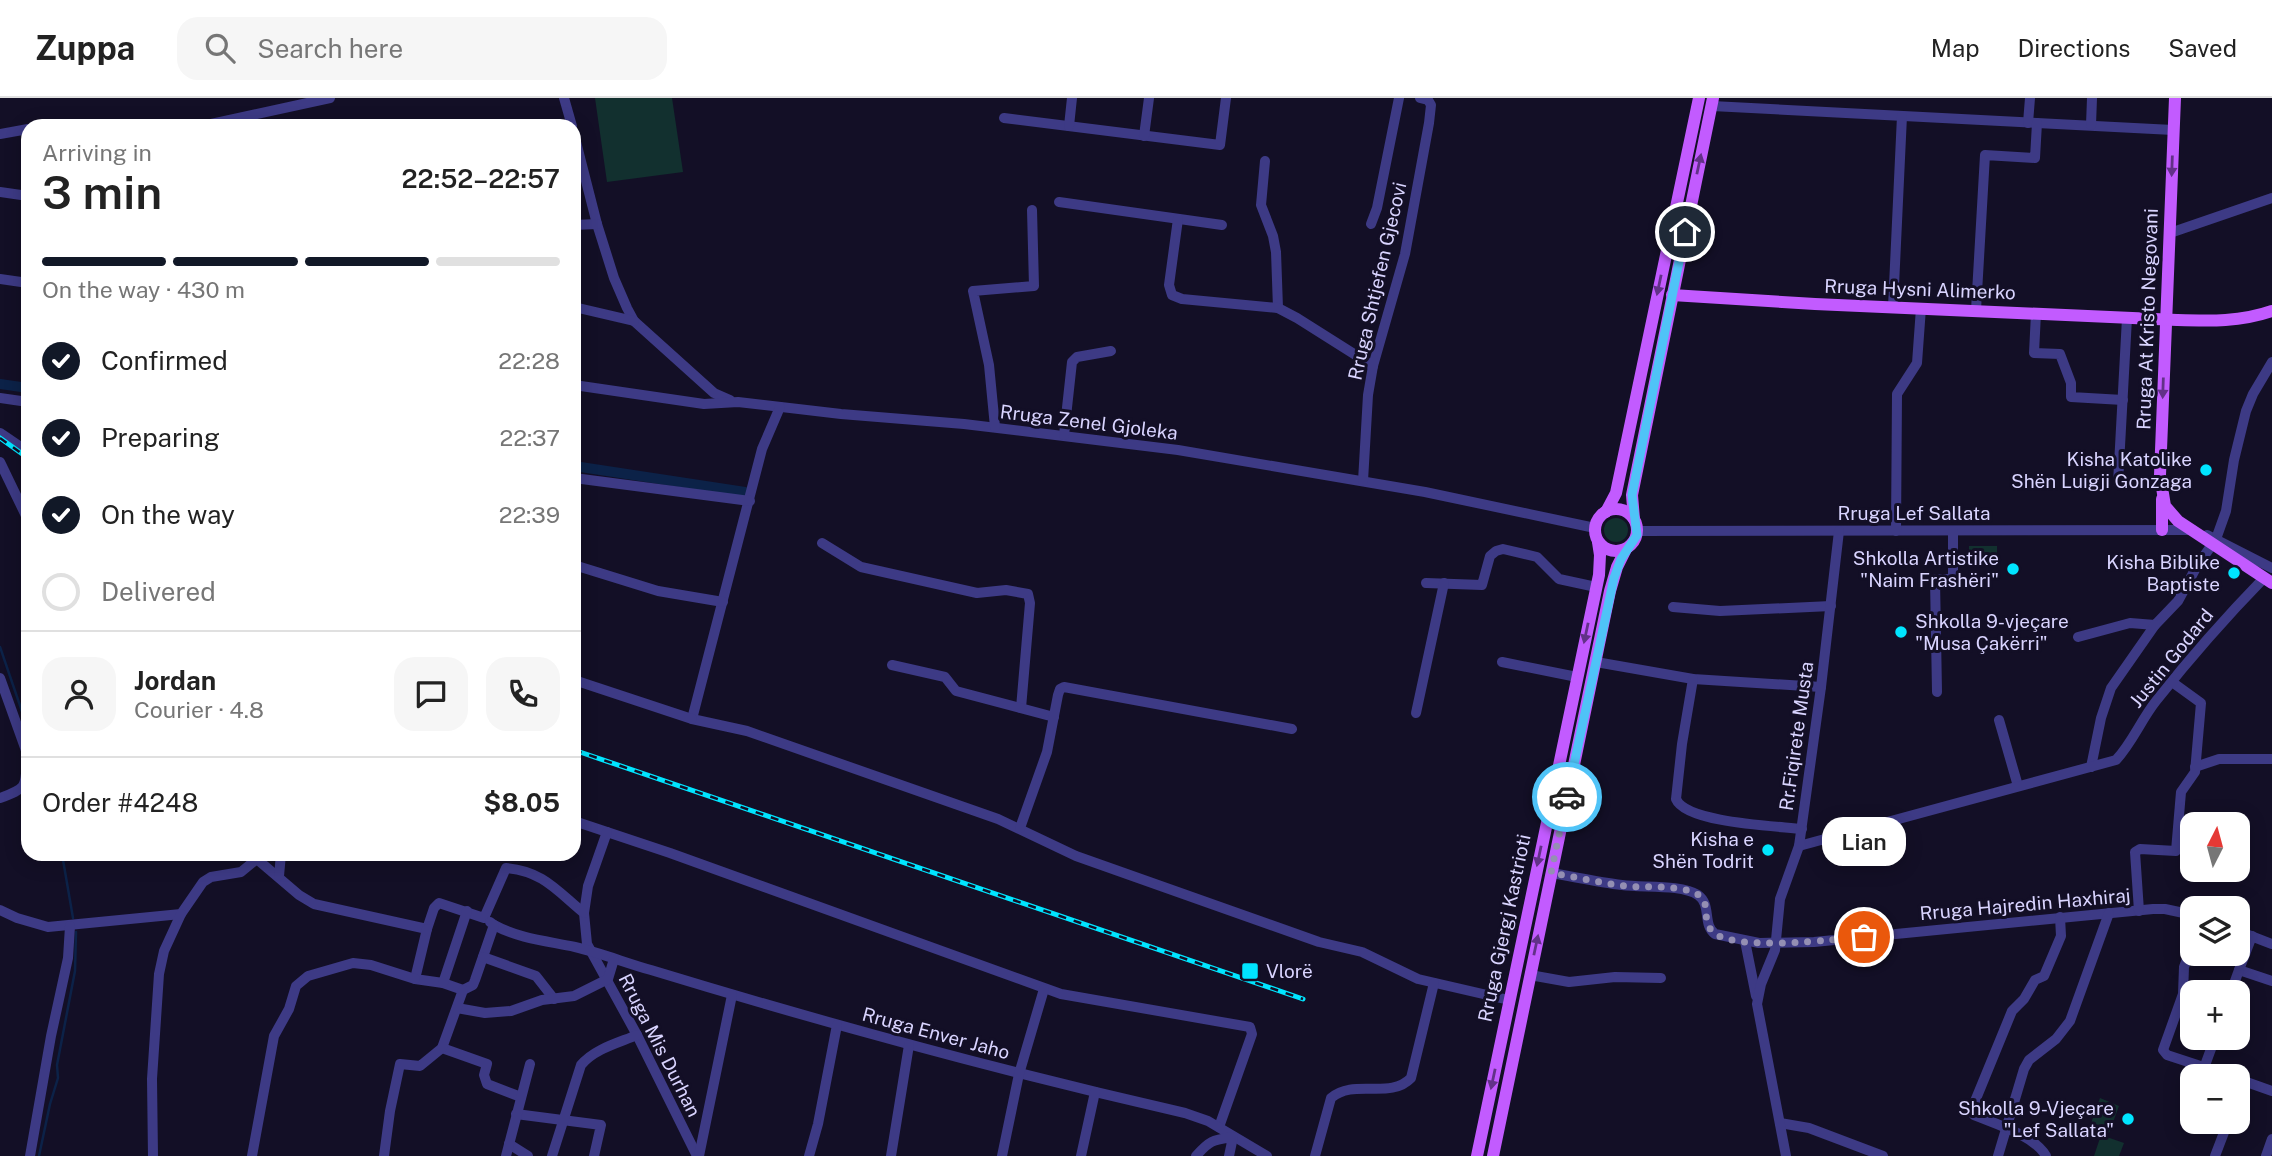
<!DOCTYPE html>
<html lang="en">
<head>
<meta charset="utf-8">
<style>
  body { margin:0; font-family:"Public Sans",sans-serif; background:#f6f6f6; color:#222; height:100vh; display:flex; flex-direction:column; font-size:26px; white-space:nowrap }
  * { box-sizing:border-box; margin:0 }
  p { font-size:23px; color:#767676 }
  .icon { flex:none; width:38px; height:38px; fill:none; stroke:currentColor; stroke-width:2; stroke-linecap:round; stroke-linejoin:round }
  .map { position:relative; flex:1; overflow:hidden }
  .drawer { position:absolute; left:21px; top:21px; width:560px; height:742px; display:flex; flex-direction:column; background:#fff; border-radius:21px; box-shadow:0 4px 18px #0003 }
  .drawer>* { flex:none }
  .needle { width:46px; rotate:6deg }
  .fabs { position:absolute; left:2180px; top:714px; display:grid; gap:14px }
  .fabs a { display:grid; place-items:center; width:70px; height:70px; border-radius:14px; background:#fff; box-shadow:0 4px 18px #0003; font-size:35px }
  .pin { position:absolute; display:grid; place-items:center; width:60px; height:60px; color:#fff; margin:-30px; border:4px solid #fff; border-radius:50%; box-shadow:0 2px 7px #0007 }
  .courier { position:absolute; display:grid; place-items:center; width:70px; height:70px; margin:-35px; border:5px solid #4fc3f7; border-radius:50%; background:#fff; color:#222; box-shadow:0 2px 9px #0007 }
  .bubble { position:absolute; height:49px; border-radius:21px; background:#fff; box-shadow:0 4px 18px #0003; font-size:23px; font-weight:600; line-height:49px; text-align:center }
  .head em { font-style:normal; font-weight:600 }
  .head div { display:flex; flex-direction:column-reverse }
  .head { display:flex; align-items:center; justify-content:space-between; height:119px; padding:0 21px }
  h1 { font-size:46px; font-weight:600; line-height:52px }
  .bar { display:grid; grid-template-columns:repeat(4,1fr); gap:10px 7px; align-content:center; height:84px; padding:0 21px }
  .bar i { height:9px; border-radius:5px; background:#e0e0e0 }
  .bar .on { background:#111827 }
  .bar p { grid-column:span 4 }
  .line { display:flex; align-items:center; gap:18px; padding:0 21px; border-top:2px solid #e0e0e0 }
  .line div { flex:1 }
  .round { display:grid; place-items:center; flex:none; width:74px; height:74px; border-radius:21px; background:#f6f6f6 }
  ol { padding:0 21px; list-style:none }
  li { display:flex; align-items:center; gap:21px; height:77px }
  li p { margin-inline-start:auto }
  li .icon { padding:7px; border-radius:50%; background:#111827; color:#fff; stroke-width:4 }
  li:last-child { color:#767676 }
  li i { width:38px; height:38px; border:4px solid #e0e0e0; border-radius:50% }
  header { display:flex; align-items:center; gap:42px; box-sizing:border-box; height:98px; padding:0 35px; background:#fff; border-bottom:2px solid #e0e0e0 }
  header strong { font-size:33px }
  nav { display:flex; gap:38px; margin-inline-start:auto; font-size:24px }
  .search { width:490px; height:63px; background:#f6f6f6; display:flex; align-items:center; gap:18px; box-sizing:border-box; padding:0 24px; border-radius:21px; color:#767676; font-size:26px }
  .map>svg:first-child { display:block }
  .green { fill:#12302f }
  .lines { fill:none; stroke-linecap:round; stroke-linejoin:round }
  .stream { stroke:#0c2248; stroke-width:2.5 }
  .canal { stroke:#0c2248; stroke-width:10 }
  .minor { stroke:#3d3a85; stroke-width:10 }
  .major { stroke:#c25bff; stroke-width:12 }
  .rail-casing { stroke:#00e5ff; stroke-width:5 }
  .rail { stroke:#130f26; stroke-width:2.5; stroke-dasharray:8; stroke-linecap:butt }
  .oneway { fill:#623188 }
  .done { stroke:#948fb3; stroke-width:7; stroke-dasharray:0 12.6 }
  .route { stroke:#4fc3f7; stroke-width:9 }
  .poi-dot { fill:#00e5ff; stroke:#130f26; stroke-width:2.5 }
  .labels { text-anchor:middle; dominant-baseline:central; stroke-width:6; stroke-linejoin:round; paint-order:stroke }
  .street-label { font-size:19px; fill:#d9d4ff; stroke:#130f26 }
  .poi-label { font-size:19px; fill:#d9d4ff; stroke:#130f26; text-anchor:end }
</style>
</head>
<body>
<header>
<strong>Zuppa</strong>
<div class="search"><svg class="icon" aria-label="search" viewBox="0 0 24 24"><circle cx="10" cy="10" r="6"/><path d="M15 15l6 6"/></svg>Search here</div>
<nav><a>Map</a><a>Directions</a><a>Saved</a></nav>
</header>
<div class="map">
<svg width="2272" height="1058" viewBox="0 0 2272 1058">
  <rect width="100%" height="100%" fill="#130f26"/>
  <g class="green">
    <polygon points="595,0 672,0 683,74 607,84"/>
    <circle cx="1616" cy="432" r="12"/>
    <rect x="1969" y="448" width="28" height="15"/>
    <polygon points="2100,1000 2119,1008 2109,1035 2090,1028"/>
    <polygon points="2101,1037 2124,1045 2119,1058 2094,1058"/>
  </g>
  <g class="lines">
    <g class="stream">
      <polyline points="0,549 28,631"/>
      <polyline points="62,756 73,820"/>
      <polyline points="39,1058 50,1006 58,980 57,967 75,873 76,834"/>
    </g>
    <g class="canal">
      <polyline points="0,286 28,290"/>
      <polyline points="574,368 745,394"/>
    </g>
    <g class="minor">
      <polyline points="564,0 572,28"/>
      <polyline points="1712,8 2173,32"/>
      <polyline points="1004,20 1220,47 1226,0"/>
      <polyline points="2028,25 2030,0"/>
      <polyline points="2091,27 2092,0"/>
      <polyline points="202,28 330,0"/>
      <polyline points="1069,28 1072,0"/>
      <polyline points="0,36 28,31"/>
      <polyline points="574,36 597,126 614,180 627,210 634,223 714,295 730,302"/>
      <polyline points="1144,38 1149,0"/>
      <polyline points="1265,63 1261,107 1273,138 1276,154 1278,210"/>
      <polyline points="0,94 28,98"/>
      <polyline points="1059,104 1222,127"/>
      <polyline points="1178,121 1169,187 1172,197 1182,201 1278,210 1297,220 1373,268"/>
      <polyline points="1371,126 1377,110 1399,0"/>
      <polyline points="574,127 597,126"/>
      <polyline points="2170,135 2272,100"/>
      <polyline points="0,181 28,185"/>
      <polyline points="574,209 634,223"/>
      <polyline points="1893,209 1902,18"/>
      <polyline points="1976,212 1985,57 2035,60 2037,25"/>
      <polyline points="2036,215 2034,255 2060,256 2071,285 2071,299 2123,302"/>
      <polyline points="2127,220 2118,385 2160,387"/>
      <polyline points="574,287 704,306 738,304 841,316 964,326 1178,352 1425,394 1595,430"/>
      <polyline points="0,300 28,304"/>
      <polyline points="780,309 762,351 692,621 747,633 998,721 1076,758 1319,844 1362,854 1418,881 1509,902"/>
      <polyline points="995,329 989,267 973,193 1034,188 1032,112"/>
      <polyline points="0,335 28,354"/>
      <polyline points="1064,337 1072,264 1077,259 1111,253"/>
      <polyline points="0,364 28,422"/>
      <polyline points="574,380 750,403"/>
      <polyline points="1363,383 1368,297 1373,268 1405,156 1429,25 1431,7 1428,2 1420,0"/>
      <polyline points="1637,433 2193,432"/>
      <polyline points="1896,433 1897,296 1917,265 1921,210"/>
      <polyline points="2207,437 2272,470"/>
      <polyline points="822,445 861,469 977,495 1006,492 1028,496 1030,505 1021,610"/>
      <polyline points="574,467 658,493 723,504"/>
      <polyline points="1426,485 1482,487 1490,458 1496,453 1503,451 1537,459 1559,481 1596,489"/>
      <polyline points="1673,509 1720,513 1831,508"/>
      <polyline points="2078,539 2130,525 2155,527 2178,503 2197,468 2216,441 2226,413 2234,362 2246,313 2253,296 2272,264"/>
      <polyline points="1502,564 1577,579"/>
      <polyline points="1596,564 1693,581 1821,589"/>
      <polyline points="892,567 945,579 956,593 1054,619"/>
      <polyline points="0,580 28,658"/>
      <path d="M1693,581L1682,646L1676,701C1686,725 1776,728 1802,731"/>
      <polyline points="574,582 692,621"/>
      <polyline points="1937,594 1935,481 1953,481 1953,433"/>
      <polyline points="1416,615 1444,485"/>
      <polyline points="1999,622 2018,688"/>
      <polyline points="2091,669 2101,620 2111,590 2155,527"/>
      <polyline points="2195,669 2219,661 2272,661"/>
      <path d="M0,700C30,689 25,688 27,657"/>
      <polyline points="574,723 670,755 1061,896 1250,929 1252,936 1219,1029"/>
      <polyline points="1020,730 1047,654 1058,597 1060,591 1064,589 1292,631"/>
      <path d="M1799,748L2116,662C2132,645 2141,622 2156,603C2190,560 2226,519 2264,480"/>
      <path d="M251,756L299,797L314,806L427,831L434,810L439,805L484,820L506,770C543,773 557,793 584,815L587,846L637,937L697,1058"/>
      <path d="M1551,775C1575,779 1598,784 1622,787C1643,790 1681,786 1698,797C1712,807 1702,826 1715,836L1759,845L1814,844L2153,811H2165L2193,817"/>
      <polyline points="279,778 281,756"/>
      <polyline points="0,812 17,820 48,829 181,816 203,784 211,779 241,774 258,760"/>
      <polyline points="2139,813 2135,754 2140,751 2176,753 2181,694 2195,674 2201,605 2172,584"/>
      <polyline points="584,815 588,788 607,734"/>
      <path d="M494,827C520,841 547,843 575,849C601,855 626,865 651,872C828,926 1005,974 1185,1015L1208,1023L1267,1058"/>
      <polyline points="427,831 415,881 443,885 463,892 473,887 475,882 494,827 490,824"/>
      <polyline points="2238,833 2272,846"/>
      <polyline points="2252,838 2239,872 2272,883"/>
      <polyline points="1745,843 1756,898"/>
      <polyline points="2193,845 2184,869 2183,896 2163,952 2167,957 2231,978"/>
      <polyline points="483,859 536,878 554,901"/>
      <polyline points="1530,877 1569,884 1615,879 1661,880"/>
      <polyline points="443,885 467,813"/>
      <polyline points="2231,894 2239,872"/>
      <polyline points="457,910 485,915 511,913 542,902 574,898 608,881 614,861"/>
      <polyline points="442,950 487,966 484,977 487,986 521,999"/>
      <polyline points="2204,970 2215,940"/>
      <polyline points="2238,981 2272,993"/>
      <polyline points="2238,995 2243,982"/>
      <polyline points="516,1016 601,1027 594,1058"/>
      <polyline points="1780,1025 1809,1030 1883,1058"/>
      <polyline points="509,1046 528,1058"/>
      <polyline points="30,1058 51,938 68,860 70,828"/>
      <polyline points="153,1058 152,981 159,876 164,853 181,816"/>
      <polyline points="252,1058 274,938 289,911 296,888 308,878 353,865 371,867 415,881"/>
      <polyline points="384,1058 390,1013 400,966 420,968 442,950 463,892"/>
      <polyline points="506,1058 530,966"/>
      <path d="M552,1058L581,967C594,951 618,945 637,937"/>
      <polyline points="699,1058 732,897"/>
      <polyline points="809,1058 818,1026 837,927"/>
      <polyline points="891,1058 909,947"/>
      <polyline points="1002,1058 1019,976 1044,891"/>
      <polyline points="1081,1058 1095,994"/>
      <path d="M1196,1058C1210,1042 1213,1042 1233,1039L1229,1058"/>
      <path d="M1315,1058L1331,1000C1354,980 1390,1002 1411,980L1434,885"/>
      <polyline points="1786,1058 1757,906 1761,886 1775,852 1780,801 1799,748 1821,589 1839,433"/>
      <polyline points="1998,1058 2024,971 2029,962 2056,941 2070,923 2109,815"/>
      <path d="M2046,1058C2035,1038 1996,1026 1974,1017L1971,1013L2012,913L2024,901L2035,882L2044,878L2061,838L2060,819"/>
      <polyline points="2215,1058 2228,1024"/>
      <polyline points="2266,1058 2272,1041"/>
    </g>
    <g class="major">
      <polyline points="2175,0 2160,377 2165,408 2178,423 2272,485"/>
      <path d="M1672,197L1815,206L2177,222C2210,223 2241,224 2272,213"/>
      <circle cx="1616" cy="432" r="21"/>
      <polyline points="1606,414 1616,395 1699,0"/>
      <polyline points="1634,421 1632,397 1713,0"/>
      <polyline points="2162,432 2162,401"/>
      <polyline points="1477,1058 1599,477 1600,457 1598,444"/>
      <polyline points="1493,1058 1610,493 1617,469 1626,451"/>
    </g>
    <g class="rail-casing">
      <g id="rail">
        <polyline points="0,340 28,360"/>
        <polyline points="574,652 1303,901"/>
      </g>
    </g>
    <use href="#rail" class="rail"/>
  </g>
  <defs><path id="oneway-solid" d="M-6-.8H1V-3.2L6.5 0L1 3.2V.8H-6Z" transform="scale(1.75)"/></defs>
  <g class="oneway">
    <use href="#oneway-solid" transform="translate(1699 66) rotate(-78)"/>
    <use href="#oneway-solid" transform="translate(2172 68) rotate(92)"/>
    <use href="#oneway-solid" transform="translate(1659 187) rotate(102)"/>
    <use href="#oneway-solid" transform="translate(2163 290) rotate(92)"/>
    <use href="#oneway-solid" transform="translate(1586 535) rotate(102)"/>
    <use href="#oneway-solid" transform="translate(1539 758) rotate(102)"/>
    <use href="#oneway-solid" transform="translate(1536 847) rotate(-78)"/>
    <use href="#oneway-solid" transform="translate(1493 981) rotate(102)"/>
  </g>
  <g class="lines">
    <path class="done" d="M1567,699L1551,775C1576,779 1601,785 1625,788C1646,790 1670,787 1690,793C1715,801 1700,818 1711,832C1727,855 1837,841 1864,839"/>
    <polyline class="route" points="1567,699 1614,480 1621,461 1637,437 1632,397 1685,134"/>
  </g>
  <g class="poi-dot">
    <circle cx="2206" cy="372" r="7"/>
    <circle cx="2013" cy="471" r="7"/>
    <circle cx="2234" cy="475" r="7"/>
    <circle cx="1901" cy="534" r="7"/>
    <circle cx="1768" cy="752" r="7"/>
    <rect x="1241" y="864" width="18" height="18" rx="3.5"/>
    <circle cx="2128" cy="1021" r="7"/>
  </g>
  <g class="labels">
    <g class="street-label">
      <text transform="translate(1377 183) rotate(-77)">Rruga Shtjefen Gjecovi</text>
      <text transform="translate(1920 191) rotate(2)">Rruga Hysni Alimerko</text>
      <text transform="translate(2147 221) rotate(-88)">Rruga At Kristo Negovani</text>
      <text transform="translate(1089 324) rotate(7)">Rruga Zenel Gjoleka</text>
      <text x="1914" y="415">Rruga Lef Sallata</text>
      <text transform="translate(2171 560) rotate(-51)">Justin Godard</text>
      <text transform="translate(1796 638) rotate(-82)">Rr.Fiqirete Musta</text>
      <text transform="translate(2025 806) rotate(-5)">Rruga Hajredin Haxhiraj</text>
      <text transform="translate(1504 830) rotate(-78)">Rruga Gjergj Kastrioti</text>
      <text transform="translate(936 935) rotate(15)">Rruga Enver Jaho</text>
      <text transform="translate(660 947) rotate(63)">Rruga Mis Durhan</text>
    </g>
    <g class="poi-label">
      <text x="2192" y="361">Kisha Katolike<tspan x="2192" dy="22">Shën Luigji Gonzaga</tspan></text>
      <text x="1999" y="460">Shkolla Artistike<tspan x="1999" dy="22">"Naim Frashëri"</tspan></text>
      <text x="2220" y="464">Kisha Biblike<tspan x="2220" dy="22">Baptiste</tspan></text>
      <text x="1915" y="523" text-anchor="start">Shkolla 9-vjeçare<tspan x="1915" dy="22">"Musa Çakërri"</tspan></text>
      <text x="1754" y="741">Kisha e<tspan x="1754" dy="22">Shën Todrit</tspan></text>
      <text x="1266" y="873" text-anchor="start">Vlorë</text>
      <text x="2114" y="1010">Shkolla 9-Vjeçare<tspan x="2114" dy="22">"Lef Sallata"</tspan></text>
    </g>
  </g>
</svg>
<div class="fabs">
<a><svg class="needle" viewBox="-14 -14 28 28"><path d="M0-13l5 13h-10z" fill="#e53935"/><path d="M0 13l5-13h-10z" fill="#767676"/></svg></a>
<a><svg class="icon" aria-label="layers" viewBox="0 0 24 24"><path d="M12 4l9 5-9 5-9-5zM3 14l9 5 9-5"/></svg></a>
<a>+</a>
<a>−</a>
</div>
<div class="pin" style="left:1864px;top:839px;background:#ea580c"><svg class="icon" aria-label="bag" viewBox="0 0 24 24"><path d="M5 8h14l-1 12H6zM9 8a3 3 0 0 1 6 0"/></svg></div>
<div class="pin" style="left:1685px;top:134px;background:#1f2937"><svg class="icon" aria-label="home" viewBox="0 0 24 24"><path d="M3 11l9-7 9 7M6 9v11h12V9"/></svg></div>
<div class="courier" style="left:1567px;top:699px"><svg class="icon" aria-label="car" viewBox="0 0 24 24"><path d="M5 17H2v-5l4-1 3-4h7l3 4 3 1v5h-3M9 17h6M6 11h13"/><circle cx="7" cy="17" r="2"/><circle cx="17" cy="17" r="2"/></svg></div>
<div class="bubble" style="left:1822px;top:719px;width:84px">Lian</div>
<section class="drawer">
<div class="head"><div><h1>3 min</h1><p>Arriving in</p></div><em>22:52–22:57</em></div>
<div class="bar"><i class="on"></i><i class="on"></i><i class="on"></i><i></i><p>On the way · 430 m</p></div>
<ol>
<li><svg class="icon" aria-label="check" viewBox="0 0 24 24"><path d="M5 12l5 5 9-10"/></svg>Confirmed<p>22:28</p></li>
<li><svg class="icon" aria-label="check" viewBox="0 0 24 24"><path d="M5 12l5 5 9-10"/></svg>Preparing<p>22:37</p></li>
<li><svg class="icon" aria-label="check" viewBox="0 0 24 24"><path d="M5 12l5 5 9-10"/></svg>On the way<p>22:39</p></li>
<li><i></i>Delivered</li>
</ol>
<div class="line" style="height:126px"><a class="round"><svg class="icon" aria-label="person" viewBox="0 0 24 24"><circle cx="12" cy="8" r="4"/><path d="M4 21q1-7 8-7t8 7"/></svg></a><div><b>Jordan</b><p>Courier · 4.8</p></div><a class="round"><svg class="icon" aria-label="chat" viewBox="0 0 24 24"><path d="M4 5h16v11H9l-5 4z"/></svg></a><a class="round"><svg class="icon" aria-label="phone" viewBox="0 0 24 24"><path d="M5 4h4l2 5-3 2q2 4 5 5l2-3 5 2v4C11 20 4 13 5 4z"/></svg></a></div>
<div class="line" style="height:91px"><div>Order #4248</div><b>$8.05</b></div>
</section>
</div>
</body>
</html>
